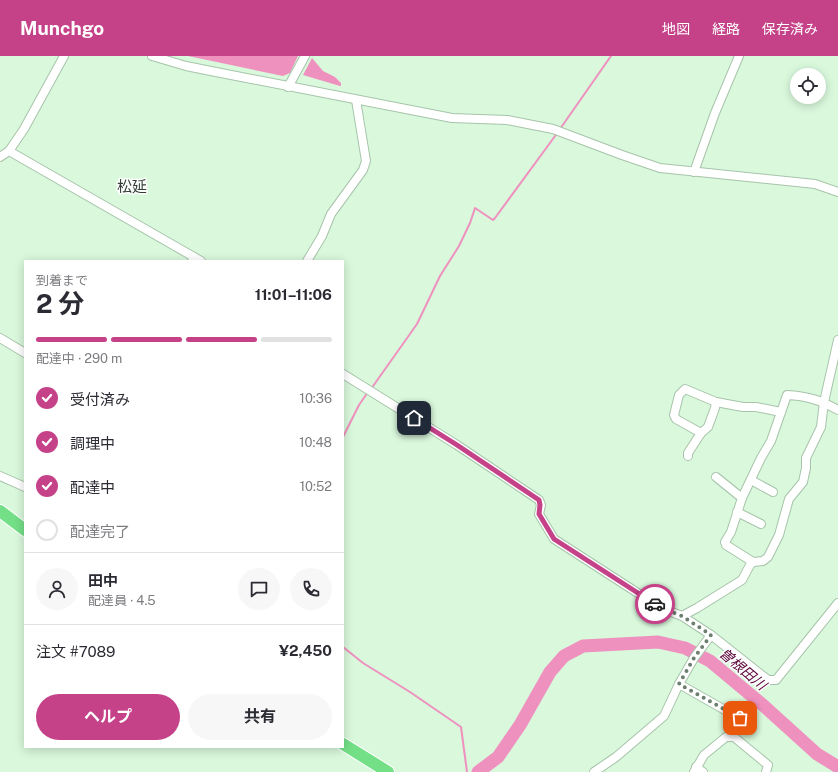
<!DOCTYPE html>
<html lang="ja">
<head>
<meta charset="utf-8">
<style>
  body { margin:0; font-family:"Public Sans","Noto Sans JP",sans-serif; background:#f7f7f7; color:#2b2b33; height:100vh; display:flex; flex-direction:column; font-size:15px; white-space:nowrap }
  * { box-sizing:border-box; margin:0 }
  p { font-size:13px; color:#7c7c81 }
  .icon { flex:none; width:22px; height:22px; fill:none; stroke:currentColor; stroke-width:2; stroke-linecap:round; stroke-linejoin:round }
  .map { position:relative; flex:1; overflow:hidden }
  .drawer { position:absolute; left:24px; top:204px; width:320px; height:488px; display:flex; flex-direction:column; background:#fff; border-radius:0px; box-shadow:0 2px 10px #0003 }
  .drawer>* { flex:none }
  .controls { position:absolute; left:790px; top:12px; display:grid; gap:8px }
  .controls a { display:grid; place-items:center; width:36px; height:36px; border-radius:50%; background:#fff; box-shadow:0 2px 10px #0003; font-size:20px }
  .pin { position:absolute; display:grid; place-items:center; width:34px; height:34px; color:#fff; margin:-17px; border-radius:8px; box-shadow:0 2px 6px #0006 }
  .courier { position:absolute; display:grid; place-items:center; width:40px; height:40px; margin:-20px; border:3px solid #c54289; border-radius:50%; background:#fff; color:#222; box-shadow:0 1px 5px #0007 }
  .summary em { font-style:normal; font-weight:700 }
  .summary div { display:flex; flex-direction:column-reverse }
  .summary { display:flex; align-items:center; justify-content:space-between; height:68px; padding:0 12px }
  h1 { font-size:26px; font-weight:700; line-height:30px }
  .bar { display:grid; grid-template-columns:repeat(4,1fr); gap:6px 4px; align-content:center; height:48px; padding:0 12px }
  .bar i { height:5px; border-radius:3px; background:#e1e1e2 }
  .bar .selected { background:#c54289 }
  .bar p { grid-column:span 4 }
  .line { display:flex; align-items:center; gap:10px; padding:0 12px; border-top:1px solid #e1e1e2 }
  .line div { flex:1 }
  .round { display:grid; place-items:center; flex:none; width:42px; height:42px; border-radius:21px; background:#f7f7f7 }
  ol { padding:0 12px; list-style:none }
  li { display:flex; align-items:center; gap:12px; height:44px }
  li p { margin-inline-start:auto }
  li .icon { padding:4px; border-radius:50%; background:#c54289; color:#fff; stroke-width:4 }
  li:last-child { color:#7c7c81 }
  li i { width:22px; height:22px; border:2px solid #e1e1e2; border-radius:50% }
  .primary-button { display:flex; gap:8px; margin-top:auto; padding:8px 12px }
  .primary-button a { flex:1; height:46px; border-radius:24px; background:#c54289; color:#fff; font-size:16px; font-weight:700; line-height:46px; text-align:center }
  .primary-button a+a { background:#f7f7f7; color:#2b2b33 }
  header { display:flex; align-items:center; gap:24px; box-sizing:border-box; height:56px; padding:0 20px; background:#c54289; color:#fff }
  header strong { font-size:19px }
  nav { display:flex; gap:22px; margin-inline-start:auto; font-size:14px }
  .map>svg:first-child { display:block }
  .water { fill:#ef91be }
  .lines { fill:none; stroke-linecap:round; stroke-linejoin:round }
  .stream { stroke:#ef91be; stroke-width:2 }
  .river { stroke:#ef91be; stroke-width:13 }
  .minor-casing { stroke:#a7c4aa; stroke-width:10 }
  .highway-casing { stroke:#fff; stroke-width:14 }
  .minor { stroke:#fff; stroke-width:8 }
  .highway { stroke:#73df87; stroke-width:12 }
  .done { stroke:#6d806f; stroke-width:4; stroke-dasharray:0 7.2 }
  .route { stroke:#c54289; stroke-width:5 }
  .labels { text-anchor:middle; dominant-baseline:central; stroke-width:3; stroke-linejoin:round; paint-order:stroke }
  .water-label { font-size:14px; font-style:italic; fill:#580337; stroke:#fff }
  .quarter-label { font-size:15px; fill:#333f35; stroke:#fff }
</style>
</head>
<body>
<header>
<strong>Munchgo</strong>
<nav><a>地図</a><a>経路</a><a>保存済み</a></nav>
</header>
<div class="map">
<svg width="838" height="716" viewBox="0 0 838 716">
  <rect width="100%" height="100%" fill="#d9f8dc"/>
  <g class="water">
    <polygon points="188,0 298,0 290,17 283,20"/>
    <polygon points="312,2 323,15 335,21 341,27 341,30 340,30 303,19"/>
  </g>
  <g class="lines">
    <g class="stream">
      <polyline points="560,73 611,0"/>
      <polyline points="371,333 417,268 440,220 459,190 470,167 475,152 493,164 495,162 558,76"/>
      <polyline points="343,381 359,349 368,336"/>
      <polyline points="343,591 363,607 410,636 461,671 467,716"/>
    </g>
    <polyline class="river" points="478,716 498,701 520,669 550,616 564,600 583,590 658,586 685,592 710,605 764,650 817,698 838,711"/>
    <g class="minor-casing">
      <g id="minor">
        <polyline points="152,0 186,10 221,17 452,62 507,64 553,73 622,99 660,112 815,128 838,136"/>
        <polyline points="288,31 305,0"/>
        <polyline points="9,95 194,201 192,205"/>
        <polyline points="0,101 9,95 24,73 64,0"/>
        <polyline points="694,116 715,57 739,0"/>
        <polyline points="194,201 201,205"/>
        <polyline points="307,205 322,180 331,158 363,114 366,105 356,44"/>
        <polyline points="0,282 25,297"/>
        <polyline points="343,318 457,389 539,444 541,449 539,458 554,483 661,552 682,560 711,579 768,624 776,624 838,547"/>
        <polyline points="701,377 676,363 674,359 679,339 685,333 716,346 743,351 756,351 781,356"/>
        <polyline points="688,400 688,397 701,377 708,371 715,352 716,346"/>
        <polyline points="0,420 25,431"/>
        <polyline points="716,421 742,442"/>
        <polyline points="751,424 773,436"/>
        <polyline points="737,456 761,468"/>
        <polyline points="753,506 763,505 768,501 779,479 789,443 803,426 806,412 806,402 821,371 824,346 838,284"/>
        <path d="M682,560L697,552L742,524L750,509L753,506L726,489L725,486L731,476L742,442L761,402L771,385L787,339C807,340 820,344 838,354"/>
        <polyline points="679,628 739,662"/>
        <polyline points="696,711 703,716"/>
        <polyline points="594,716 616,701 664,660 679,628 694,602 711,579"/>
        <polyline points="694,716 704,699 726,681 734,681 768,709 766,716"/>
      </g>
    </g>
    <g class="highway-casing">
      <g id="highway">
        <polyline points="0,455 25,474"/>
        <polyline points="343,688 388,716"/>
      </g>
    </g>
    <use href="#minor" class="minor"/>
    <use href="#highway" class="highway"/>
  </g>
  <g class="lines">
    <polyline class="done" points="655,548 661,552 682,560 711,579 694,602 679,628 740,662"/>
    <polyline class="route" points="414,362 457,389 539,444 540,449 539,458 554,483 655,548"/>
  </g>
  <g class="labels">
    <g class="water-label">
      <text transform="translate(743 613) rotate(40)">曽根田川</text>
    </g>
    <g class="quarter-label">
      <text x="132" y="130">松延</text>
    </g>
  </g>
</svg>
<div class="controls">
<a><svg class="icon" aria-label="locate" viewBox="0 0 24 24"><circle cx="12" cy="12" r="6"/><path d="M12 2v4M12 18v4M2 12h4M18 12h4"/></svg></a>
</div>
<div class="pin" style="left:740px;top:662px;background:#ea580c"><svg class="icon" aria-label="bag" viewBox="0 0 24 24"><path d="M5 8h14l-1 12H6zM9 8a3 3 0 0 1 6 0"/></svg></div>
<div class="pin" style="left:414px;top:362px;background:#1f2937"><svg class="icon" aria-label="home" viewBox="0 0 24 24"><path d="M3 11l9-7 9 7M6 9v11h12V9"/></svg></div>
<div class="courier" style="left:655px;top:548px"><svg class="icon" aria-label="car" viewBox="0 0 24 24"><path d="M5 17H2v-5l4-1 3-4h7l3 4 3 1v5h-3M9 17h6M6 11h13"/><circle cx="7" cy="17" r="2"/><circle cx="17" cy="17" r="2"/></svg></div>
<section class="drawer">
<div class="summary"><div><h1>2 分</h1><p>到着まで</p></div><em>11:01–11:06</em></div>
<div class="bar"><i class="selected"></i><i class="selected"></i><i class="selected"></i><i></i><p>配達中 · 290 m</p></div>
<ol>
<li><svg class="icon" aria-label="check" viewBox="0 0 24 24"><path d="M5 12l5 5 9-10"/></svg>受付済み<p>10:36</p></li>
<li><svg class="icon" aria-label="check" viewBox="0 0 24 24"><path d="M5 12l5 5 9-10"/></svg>調理中<p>10:48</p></li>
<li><svg class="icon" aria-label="check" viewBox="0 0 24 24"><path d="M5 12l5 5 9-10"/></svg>配達中<p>10:52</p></li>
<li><i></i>配達完了</li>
</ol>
<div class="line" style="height:72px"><a class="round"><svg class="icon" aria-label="person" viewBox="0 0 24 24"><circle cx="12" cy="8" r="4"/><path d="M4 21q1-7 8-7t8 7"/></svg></a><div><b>田中</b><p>配達員 · 4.5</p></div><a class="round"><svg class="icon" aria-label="chat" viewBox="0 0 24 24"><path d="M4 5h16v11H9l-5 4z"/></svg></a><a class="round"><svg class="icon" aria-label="phone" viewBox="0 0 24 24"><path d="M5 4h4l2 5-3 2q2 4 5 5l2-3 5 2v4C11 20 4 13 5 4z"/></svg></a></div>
<div class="line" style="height:52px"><div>注文 #7089</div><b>¥2,450</b></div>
<div class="primary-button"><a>ヘルプ</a><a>共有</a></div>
</section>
</div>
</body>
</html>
